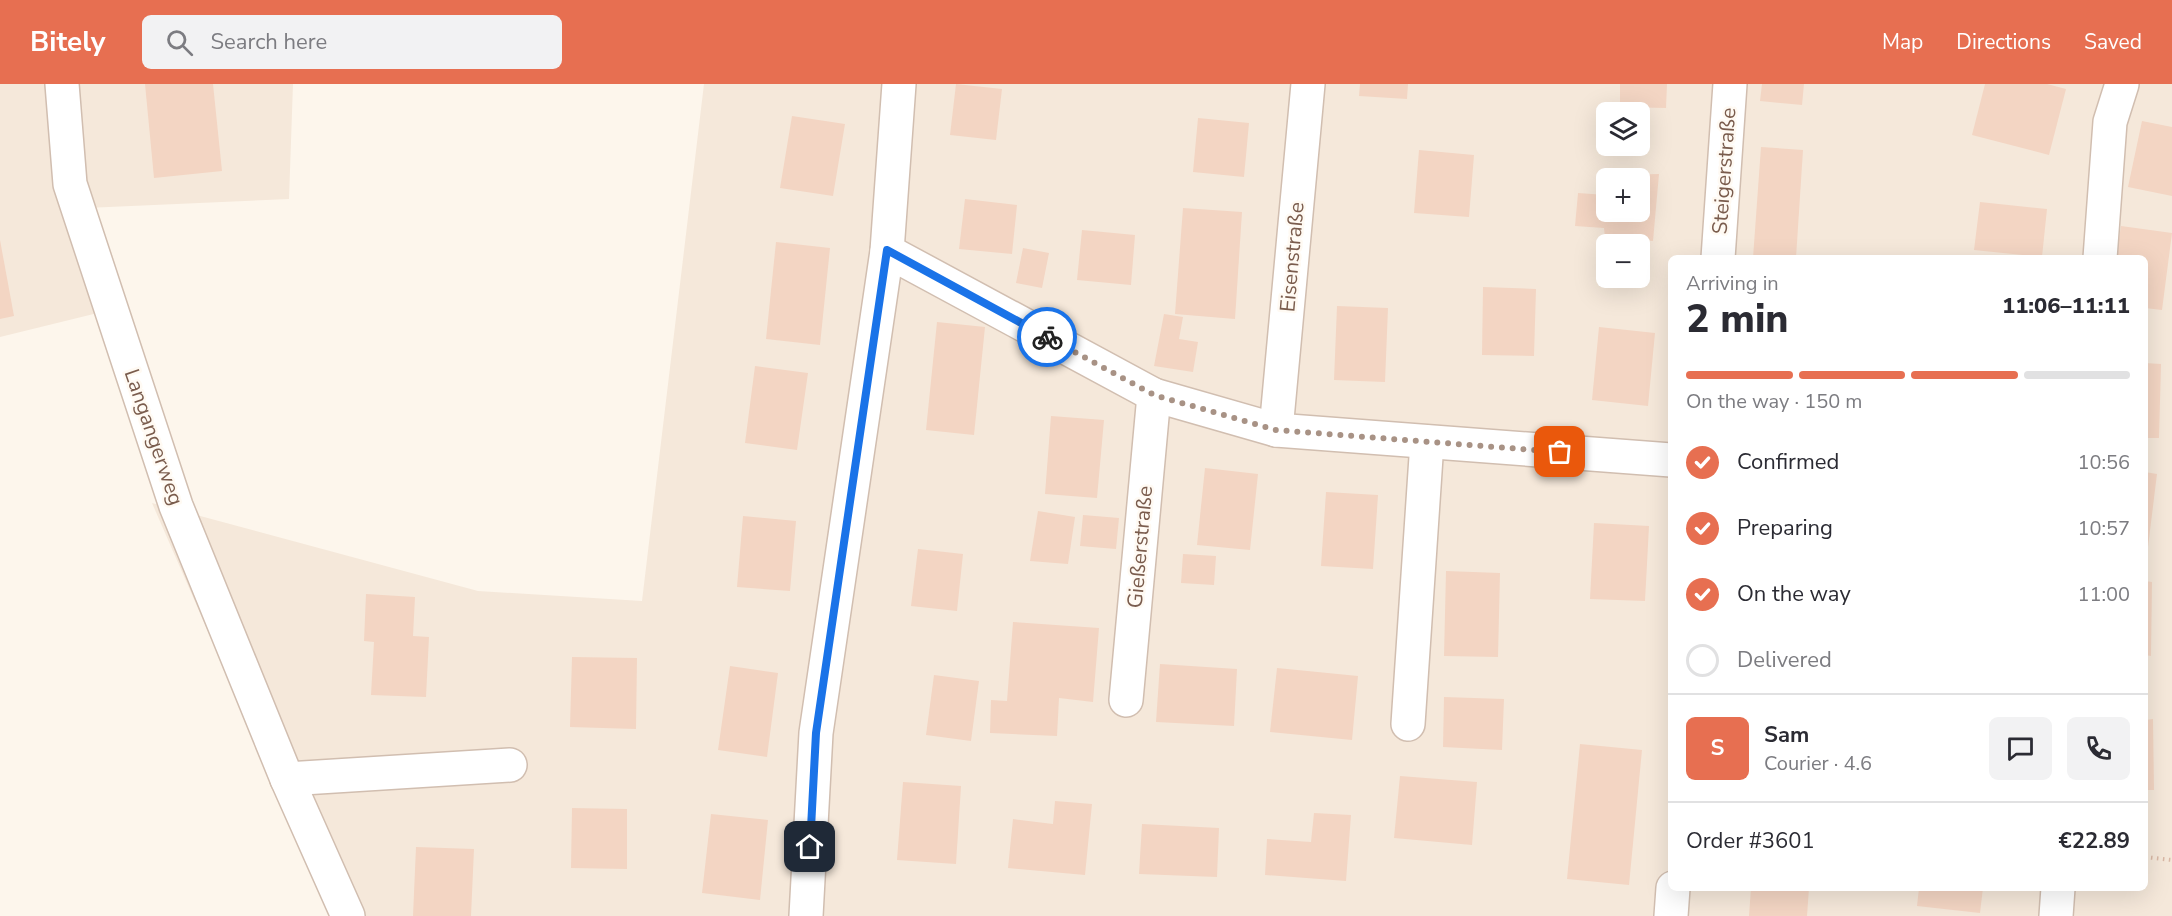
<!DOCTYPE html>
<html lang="en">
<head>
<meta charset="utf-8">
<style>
  body { margin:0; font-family:"Nunito Sans",sans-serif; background:#f2f2f3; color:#2b2b33; height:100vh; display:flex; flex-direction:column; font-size:22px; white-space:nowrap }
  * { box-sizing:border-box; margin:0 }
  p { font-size:20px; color:#7c7c81 }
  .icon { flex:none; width:33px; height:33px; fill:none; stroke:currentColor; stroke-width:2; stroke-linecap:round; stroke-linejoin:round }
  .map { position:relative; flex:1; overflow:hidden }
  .panel { position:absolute; left:1668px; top:171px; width:480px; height:636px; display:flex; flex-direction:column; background:#fff; border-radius:9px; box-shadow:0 6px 24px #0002 }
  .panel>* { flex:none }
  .tools { position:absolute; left:1596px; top:18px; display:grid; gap:12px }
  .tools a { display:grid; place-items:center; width:54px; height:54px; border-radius:9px; background:#fff; box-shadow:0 6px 24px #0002; font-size:30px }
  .pin { position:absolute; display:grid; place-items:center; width:51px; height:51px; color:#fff; margin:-26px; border-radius:12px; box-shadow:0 3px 9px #0006 }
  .courier { position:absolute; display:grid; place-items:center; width:60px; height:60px; margin:-30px; border:4px solid #1a73e8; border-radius:50%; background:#fff; color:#222; box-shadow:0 2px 8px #0007 }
  .head em { font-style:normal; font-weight:800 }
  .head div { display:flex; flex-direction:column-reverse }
  .head { display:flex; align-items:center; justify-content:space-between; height:102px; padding:0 18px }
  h1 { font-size:39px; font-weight:800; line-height:45px }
  .bar { display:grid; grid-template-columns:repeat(4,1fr); gap:9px 6px; align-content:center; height:72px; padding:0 18px }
  .bar i { height:8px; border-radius:4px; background:#e1e1e2 }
  .bar .current { background:#e76f51 }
  .bar p { grid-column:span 4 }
  .line { display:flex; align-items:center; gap:15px; padding:0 18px; border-top:2px solid #e1e1e2 }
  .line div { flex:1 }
  .round { display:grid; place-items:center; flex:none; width:63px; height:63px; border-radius:9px; background:#f2f2f3 }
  ol { padding:0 18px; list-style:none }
  li { display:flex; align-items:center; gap:18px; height:66px }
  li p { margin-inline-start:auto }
  li .icon { padding:6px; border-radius:50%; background:#e76f51; color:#fff; stroke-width:4 }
  li:last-child { color:#7c7c81 }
  li i { width:33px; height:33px; border:3px solid #e1e1e2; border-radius:50% }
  header { display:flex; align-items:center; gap:36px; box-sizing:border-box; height:84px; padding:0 30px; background:#e76f51; color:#fff }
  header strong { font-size:28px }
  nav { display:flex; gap:33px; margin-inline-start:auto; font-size:21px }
  .search { width:420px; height:54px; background:#f2f2f3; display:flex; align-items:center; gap:15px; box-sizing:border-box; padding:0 21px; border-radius:9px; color:#7c7c81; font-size:22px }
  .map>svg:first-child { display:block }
  .residential { fill:#f5e8da; fill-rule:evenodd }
  .building { fill:#f3d5c3 }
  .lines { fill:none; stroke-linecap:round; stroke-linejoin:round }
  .street-casing { stroke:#d1beb0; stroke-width:36 }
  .path { stroke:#d9b8a5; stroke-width:4; stroke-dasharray:1.5 4.5; stroke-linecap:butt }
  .street { stroke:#fff; stroke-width:33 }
  .done { stroke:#a89285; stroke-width:6; stroke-dasharray:0 10.8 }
  .route { stroke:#1a73e8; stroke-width:8 }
  .labels { text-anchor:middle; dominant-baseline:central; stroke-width:5; stroke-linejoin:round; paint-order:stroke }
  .street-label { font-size:21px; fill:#7a5c4d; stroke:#fffaf3 }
</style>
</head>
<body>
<header>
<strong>Bitely</strong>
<div class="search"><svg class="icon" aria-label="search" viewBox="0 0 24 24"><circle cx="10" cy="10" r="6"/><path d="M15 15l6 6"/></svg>Search here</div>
<nav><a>Map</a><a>Directions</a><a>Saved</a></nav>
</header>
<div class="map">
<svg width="2172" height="832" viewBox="0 0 2172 832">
  <rect width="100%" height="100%" fill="#fdf6ec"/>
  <g class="residential">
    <polygon points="0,0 293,0 289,115 86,124 114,225 0,253"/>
    <path d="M704,0H2172V832H332L152,419L478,507L642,517ZM1606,28H1640V62H1606ZM1606,94H1640V128H1606ZM1606,160H1640V194H1606ZM1671,174H2145V804H1671Z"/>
  </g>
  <g class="building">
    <polygon points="145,0 213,0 222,87 154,94"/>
    <polygon points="956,0 1002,5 996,56 950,51"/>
    <polygon points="1360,0 1408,0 1407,15 1359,12"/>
    <polygon points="1620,0 1667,0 1666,24 1620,23"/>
    <polygon points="1762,0 1804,0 1802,21 1760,17"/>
    <polygon points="1985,0 2047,0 2066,5 2049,71 1972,51"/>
    <polygon points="792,32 845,40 833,112 780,104"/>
    <polygon points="1198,34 1249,39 1244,93 1193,88"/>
    <polygon points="2142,37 2172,43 2172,112 2128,103"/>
    <polygon points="1761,63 1803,66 1796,174 1753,174"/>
    <polygon points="1419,66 1474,71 1469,133 1414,129"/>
    <polygon points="1659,90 1653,157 1605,154 1604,144 1575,142 1578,109 1606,111 1606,128 1640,128 1640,94 1611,94 1611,91"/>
    <polygon points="965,115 1017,121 1012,170 959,165"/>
    <polygon points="1980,118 2047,125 2042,173 1974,166"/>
    <polygon points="1183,124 1242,128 1235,235 1175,230"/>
    <polygon points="2121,142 2172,149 2162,226 2145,224 2145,174 2116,174"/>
    <polygon points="1082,146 1135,151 1131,201 1077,196"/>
    <polygon points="0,156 14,232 0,235"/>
    <polygon points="776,158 830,164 820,261 766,255"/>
    <polygon points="1023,164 1049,169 1042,204 1016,199"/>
    <polygon points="1483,203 1536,205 1534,272 1482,271"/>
    <polygon points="1337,222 1388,224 1385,298 1334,296"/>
    <polygon points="1164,230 1183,233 1179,255 1198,258 1193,288 1154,282"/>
    <polygon points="937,238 985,243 974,351 926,346"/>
    <polygon points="1599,243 1655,249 1648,322 1592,316"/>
    <polygon points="2145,279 2161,280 2159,354 2145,354"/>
    <polygon points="755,282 808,289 797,366 745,359"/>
    <polygon points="1051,332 1104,336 1097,414 1045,410"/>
    <polygon points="1205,384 1258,390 1250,466 1197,461"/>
    <polygon points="2145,388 2157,390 2148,463 2145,462"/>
    <polygon points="1326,408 1378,411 1373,485 1321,482"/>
    <polygon points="1038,427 1075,433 1068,480 1030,477"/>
    <polygon points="1083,431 1119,434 1116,465 1080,462"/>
    <polygon points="743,432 796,437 790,507 737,503"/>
    <polygon points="1594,439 1649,442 1645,517 1590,515"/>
    <polygon points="918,465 963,470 957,527 911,522"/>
    <polygon points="1183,470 1216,472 1214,501 1181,499"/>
    <polygon points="1446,487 1500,489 1498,573 1444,572"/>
    <polygon points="2145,497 2152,498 2151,572 2145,571"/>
    <polygon points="366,510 415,513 413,552 429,553 426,613 371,611 374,558 364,557"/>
    <polygon points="1013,538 1099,544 1093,618 1059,614 1057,652 990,649 991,616 1007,617"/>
    <polygon points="572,573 637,574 636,645 570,643"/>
    <polygon points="1160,580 1237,585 1234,642 1156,638"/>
    <polygon points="730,582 778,589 767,673 718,666"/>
    <polygon points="1277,584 1358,592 1352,656 1270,648"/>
    <polygon points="934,591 979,597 971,657 926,651"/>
    <polygon points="1444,613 1504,615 1502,666 1443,663"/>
    <polygon points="2153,635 2154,706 2145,706 2145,636"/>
    <polygon points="1580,660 1642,666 1629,801 1567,795"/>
    <polygon points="1400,692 1477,698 1472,761 1394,754"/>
    <polygon points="903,698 961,702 956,780 897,776"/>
    <polygon points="1055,717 1092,720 1085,791 1008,784 1013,735 1053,740"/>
    <polygon points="572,724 627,725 627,785 571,784"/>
    <polygon points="1314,729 1351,731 1346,797 1265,791 1267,755 1311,758"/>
    <polygon points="711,730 768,736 760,816 702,809"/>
    <polygon points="1142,740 1219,744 1217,793 1139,790"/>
    <polygon points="416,763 474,765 471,832 413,832"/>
    <polygon points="1751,804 1809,804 1807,832 1749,832"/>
    <polygon points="1919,804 1983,804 1980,829 1917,822"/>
  </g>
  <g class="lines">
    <g class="street-casing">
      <g id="street">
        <polyline points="62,0 70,100 176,422 287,695 348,832"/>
        <polyline points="887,167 1154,311 1276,346 1671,376"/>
        <polyline points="1718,174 1730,0"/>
        <polyline points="2100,174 2110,38 2122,0"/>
        <polyline points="1276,346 1308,0"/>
        <polyline points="1126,616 1154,311"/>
        <polyline points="1408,640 1427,358"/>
        <polyline points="287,695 510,681"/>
        <polyline points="806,832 816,649 887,167 899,0"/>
        <polyline points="1671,832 1673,804"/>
        <polyline points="2056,832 2058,804"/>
      </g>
    </g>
    <polyline class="path" points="2145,773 2172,776"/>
    <use href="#street" class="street"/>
  </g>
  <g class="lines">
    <polyline class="done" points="1047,253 1154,311 1276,346 1560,368"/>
    <polyline class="route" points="810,763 816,649 887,166 1047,253"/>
  </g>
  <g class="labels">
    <g class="street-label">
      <text transform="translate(1724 87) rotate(-86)">Steigerstraße</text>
      <text transform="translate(1292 173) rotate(-85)">Eisenstraße</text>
      <text transform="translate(154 353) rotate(71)">Langangerweg</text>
      <text transform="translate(1140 463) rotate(-85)">Gießerstraße</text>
    </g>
  </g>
</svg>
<div class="tools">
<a><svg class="icon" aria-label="layers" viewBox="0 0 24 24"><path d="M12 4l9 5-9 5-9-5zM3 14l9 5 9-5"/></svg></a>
<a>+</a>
<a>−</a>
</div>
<div class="pin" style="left:1560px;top:368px;background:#ea580c"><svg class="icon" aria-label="bag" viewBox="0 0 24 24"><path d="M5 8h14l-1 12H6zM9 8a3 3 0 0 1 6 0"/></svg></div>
<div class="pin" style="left:810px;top:763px;background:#1f2937"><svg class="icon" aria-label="home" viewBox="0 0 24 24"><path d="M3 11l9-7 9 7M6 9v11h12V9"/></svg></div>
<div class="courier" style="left:1047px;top:253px"><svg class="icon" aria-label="bike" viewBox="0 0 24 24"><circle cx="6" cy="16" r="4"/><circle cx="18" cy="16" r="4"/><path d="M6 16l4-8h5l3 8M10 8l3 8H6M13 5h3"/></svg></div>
<section class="panel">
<div class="head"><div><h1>2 min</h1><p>Arriving in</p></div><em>11:06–11:11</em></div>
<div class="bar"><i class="current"></i><i class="current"></i><i class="current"></i><i></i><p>On the way · 150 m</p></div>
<ol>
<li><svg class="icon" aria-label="check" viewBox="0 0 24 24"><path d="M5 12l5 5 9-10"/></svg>Confirmed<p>10:56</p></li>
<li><svg class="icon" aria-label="check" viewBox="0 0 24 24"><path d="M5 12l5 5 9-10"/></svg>Preparing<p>10:57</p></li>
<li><svg class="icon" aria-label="check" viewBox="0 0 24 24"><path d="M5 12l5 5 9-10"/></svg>On the way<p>11:00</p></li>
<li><i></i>Delivered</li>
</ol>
<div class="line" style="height:108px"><b class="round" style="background:#e76f51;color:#fff">S</b><div><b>Sam</b><p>Courier · 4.6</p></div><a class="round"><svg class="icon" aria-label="chat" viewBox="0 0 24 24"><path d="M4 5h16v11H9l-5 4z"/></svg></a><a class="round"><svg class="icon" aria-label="phone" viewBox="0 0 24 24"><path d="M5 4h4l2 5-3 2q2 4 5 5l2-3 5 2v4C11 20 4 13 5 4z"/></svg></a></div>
<div class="line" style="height:78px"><div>Order #3601</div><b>€22.89</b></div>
</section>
</div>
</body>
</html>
